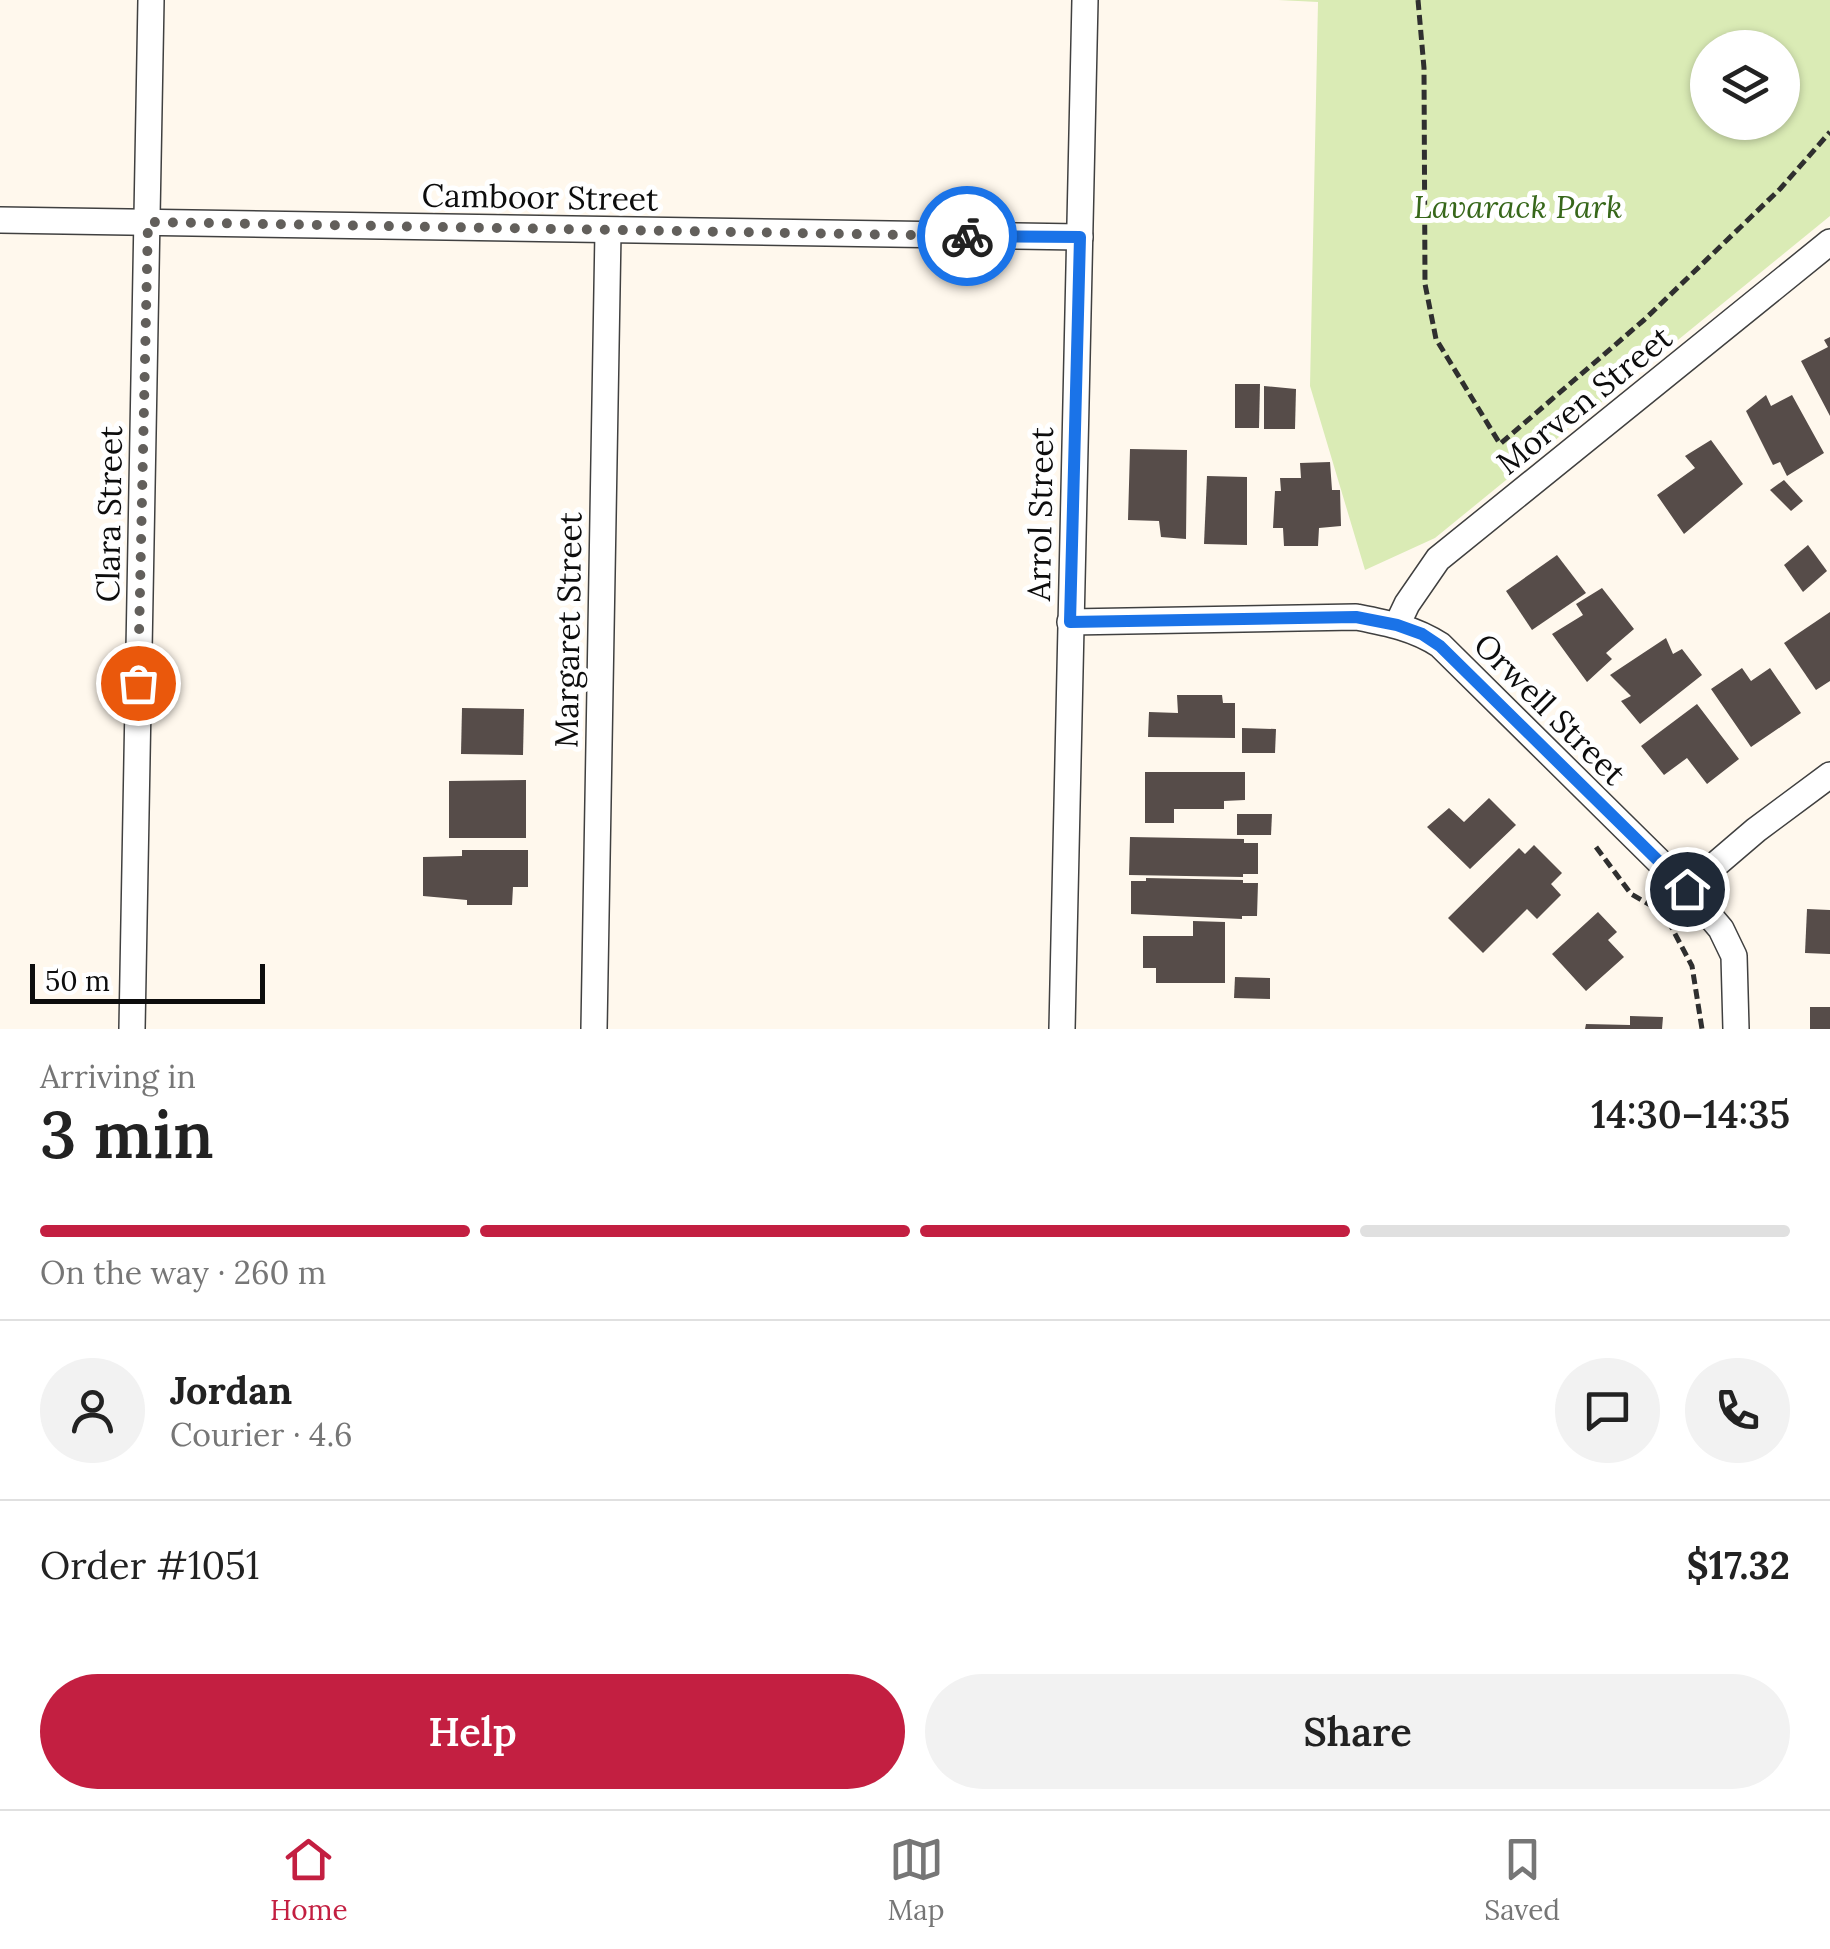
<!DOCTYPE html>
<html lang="en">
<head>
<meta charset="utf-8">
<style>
  body { margin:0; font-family:Lora,serif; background:#f2f2f2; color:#222; height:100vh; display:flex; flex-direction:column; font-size:38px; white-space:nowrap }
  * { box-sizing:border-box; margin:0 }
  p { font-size:32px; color:#767676 }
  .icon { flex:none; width:55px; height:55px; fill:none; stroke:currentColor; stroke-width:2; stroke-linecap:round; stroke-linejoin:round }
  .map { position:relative; height:1029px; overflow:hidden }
  .side { display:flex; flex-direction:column; background:#fff; flex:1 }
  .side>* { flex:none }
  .fabs { position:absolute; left:1690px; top:30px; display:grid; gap:20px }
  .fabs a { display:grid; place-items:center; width:110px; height:110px; border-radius:50%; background:#fff; box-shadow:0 2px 8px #0004; font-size:50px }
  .scale { position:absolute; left:30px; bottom:25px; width:235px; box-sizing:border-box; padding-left:10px; border:5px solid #0d0d0d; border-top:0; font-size:28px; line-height:35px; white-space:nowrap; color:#0d0d0d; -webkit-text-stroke:8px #fff; paint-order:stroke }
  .pin { position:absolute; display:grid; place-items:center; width:85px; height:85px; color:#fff; margin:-42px; border:5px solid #fff; border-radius:50%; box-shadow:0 2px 10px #0007 }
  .courier { position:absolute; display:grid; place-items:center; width:100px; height:100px; margin:-50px; border:8px solid #1a73e8; border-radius:50%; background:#fff; color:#222; box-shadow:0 2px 12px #0007 }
  .summary em { font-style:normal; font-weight:600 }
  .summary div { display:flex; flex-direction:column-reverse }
  .summary { display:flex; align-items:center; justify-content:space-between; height:170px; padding:0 40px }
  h1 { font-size:65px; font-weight:600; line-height:75px }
  .bar { display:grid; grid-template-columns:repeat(4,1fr); gap:15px 10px; align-content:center; height:120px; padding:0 40px }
  .bar i { height:12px; border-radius:8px; background:#e0e0e0 }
  .bar .active { background:#c31f41 }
  .bar p { grid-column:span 4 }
  .line { display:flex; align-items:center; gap:25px; padding:0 40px; border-top:2px solid #e0e0e0 }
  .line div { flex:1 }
  .round { display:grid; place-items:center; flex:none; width:105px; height:105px; border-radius:52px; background:#f2f2f2 }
  .action { display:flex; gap:20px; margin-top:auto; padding:20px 40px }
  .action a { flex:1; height:115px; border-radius:60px; background:#c31f41; color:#fff; font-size:40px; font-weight:600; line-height:115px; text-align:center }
  .action a+a { background:#f2f2f2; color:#222 }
  .tabs { display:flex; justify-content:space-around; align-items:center; height:140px; border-top:2px solid #e0e0e0; background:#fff; font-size:28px; color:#767676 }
  .tabs a { display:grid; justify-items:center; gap:5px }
  .tabs .active { color:#c31f41 }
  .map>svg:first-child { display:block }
  .green { fill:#daebb5; fill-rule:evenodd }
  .building { fill:#564c49 }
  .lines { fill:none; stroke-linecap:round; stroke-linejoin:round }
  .street-casing { stroke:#404040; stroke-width:28 }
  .path { stroke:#2f2f2f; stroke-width:5; stroke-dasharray:10 5; stroke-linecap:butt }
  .street { stroke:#fff; stroke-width:25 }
  .done { stroke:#625f5b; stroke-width:10; stroke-dasharray:0 18 }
  .route { stroke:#1a73e8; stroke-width:12 }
  .labels { text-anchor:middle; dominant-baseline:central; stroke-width:10; stroke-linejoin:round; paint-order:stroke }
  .street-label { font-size:32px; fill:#0d0d0d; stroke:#fff }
  .park-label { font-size:32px; font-style:italic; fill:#37671a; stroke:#fff }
</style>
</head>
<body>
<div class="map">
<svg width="1830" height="1029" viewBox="0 0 1830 1029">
  <rect width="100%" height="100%" fill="#fff8ed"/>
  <path class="green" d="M1278,0H1830V216L1435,538L1365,570L1310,386L1318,2ZM1708,48H1782V122H1708Z"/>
  <g class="building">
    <polygon points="1830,337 1830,416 1801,361 1828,347 1824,340"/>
    <polygon points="1235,384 1260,384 1259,428 1235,428"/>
    <polygon points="1264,386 1296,389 1295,429 1264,429"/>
    <polygon points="1766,395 1771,406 1792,395 1824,453 1787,476 1780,462 1773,465 1746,411"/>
    <polygon points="1711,440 1743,484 1684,534 1657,495 1695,468 1685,456"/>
    <polygon points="1130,449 1187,450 1186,539 1161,537 1159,521 1128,520"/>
    <polygon points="1330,462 1332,490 1340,490 1341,526 1319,528 1318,546 1284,546 1283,528 1273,528 1275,491 1281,491 1280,478 1301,478 1300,463"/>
    <polygon points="1207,476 1247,477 1247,545 1204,544"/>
    <polygon points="1784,480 1803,501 1791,511 1770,490"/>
    <polygon points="1808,545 1827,571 1803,592 1784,565"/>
    <polygon points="1557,555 1586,593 1532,630 1506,591"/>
    <polygon points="1602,588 1634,629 1606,653 1612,659 1587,682 1552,634 1583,615 1576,604"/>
    <polygon points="1830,612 1830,681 1816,690 1784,643"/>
    <polygon points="1666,638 1673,654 1682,649 1702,675 1640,724 1621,701 1631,696 1610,675"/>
    <polygon points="1742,668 1751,681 1770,668 1801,713 1751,747 1711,689"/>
    <polygon points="1177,695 1222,695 1223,703 1235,703 1235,738 1148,737 1149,712 1178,713"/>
    <polygon points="1697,704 1739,759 1707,784 1687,758 1664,775 1641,746"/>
    <polygon points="462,708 524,709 523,755 461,754"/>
    <polygon points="1242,728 1276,729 1275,753 1242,753"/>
    <polygon points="1145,772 1245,772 1245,800 1224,801 1224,809 1174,809 1174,823 1145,823"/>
    <polygon points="526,780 526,838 449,838 449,781"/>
    <polygon points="1489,798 1516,825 1470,869 1427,827 1449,808 1464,822"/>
    <polygon points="1237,814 1272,814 1271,835 1237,835"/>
    <polygon points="1130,837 1244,839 1244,843 1258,843 1258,874 1243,874 1243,877 1129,875"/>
    <polygon points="1534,845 1562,873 1551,884 1561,895 1537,919 1527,909 1483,953 1448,918 1519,848 1525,854"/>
    <polygon points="462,850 528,850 528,887 513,887 512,905 467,905 467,900 423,896 423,857 462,856"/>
    <polygon points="1146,878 1243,880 1243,883 1258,883 1257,916 1242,916 1242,919 1131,914 1131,881 1146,881"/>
    <polygon points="1807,909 1830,910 1830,954 1805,953"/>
    <polygon points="1598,912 1617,932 1608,940 1624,957 1586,991 1552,954"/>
    <polygon points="1193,921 1225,922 1225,983 1156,983 1156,968 1143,968 1143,936 1193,936"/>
    <polygon points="1235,977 1270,978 1270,999 1234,998"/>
    <rect x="1810" y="1007" width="20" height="22"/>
    <polygon points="1630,1016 1663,1017 1662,1029 1585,1029 1586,1024 1630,1025"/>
  </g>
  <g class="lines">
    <g class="street-casing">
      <g id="street">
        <polyline points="0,220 1080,237"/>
        <path d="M1070,622L1356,617C1387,623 1414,628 1440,645L1687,889L1721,929L1734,956L1736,1029"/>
        <polyline points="1397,625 1407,604 1438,559 1830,242"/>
        <polyline points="1687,889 1756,830 1830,775"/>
        <polyline points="132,1029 151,0"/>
        <polyline points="594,1029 608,232"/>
        <polyline points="1062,1029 1085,0"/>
      </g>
    </g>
    <g class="path">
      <polyline points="1418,0 1424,68 1425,284 1436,339 1500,444 1644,320 1780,189 1830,132"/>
      <polyline points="1596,847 1631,894 1664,913 1692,966 1702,1029"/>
    </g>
    <use href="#street" class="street"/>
  </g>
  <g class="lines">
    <polyline class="done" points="138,683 148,222 967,236"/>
    <polyline class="route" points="967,236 1080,237 1070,622 1356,617 1397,625 1422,634 1440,646 1687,889"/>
  </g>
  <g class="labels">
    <g class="street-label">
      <text transform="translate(540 197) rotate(1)">Camboor Street</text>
      <text transform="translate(1584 400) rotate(-39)">Morven Street</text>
      <text transform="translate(109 514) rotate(-89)">Clara Street</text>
      <text transform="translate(1040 514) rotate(-89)">Arrol Street</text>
      <text transform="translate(568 630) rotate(-89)">Margaret Street</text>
      <text transform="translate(1550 709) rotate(45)">Orwell Street</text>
    </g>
    <g class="park-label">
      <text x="1518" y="206">Lavarack Park</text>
    </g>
  </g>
</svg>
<div class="fabs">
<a><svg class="icon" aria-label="layers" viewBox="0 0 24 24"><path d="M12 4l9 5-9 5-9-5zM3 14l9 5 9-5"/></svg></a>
</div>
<div class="scale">50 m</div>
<div class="pin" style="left:138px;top:683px;background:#ea580c"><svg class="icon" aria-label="bag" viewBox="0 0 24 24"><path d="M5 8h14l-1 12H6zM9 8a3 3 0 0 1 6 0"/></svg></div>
<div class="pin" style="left:1687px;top:889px;background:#1f2937"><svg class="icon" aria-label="home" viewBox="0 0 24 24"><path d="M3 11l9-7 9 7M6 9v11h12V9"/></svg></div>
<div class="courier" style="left:967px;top:236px"><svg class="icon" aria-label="bike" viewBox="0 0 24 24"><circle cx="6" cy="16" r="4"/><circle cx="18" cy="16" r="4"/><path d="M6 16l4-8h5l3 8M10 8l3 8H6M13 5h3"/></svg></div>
</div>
<section class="side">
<div class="summary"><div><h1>3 min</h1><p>Arriving in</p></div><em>14:30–14:35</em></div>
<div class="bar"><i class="active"></i><i class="active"></i><i class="active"></i><i></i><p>On the way · 260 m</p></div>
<div class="line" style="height:180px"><a class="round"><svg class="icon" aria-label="person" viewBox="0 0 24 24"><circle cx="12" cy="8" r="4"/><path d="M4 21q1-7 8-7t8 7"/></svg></a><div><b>Jordan</b><p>Courier · 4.6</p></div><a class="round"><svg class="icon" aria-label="chat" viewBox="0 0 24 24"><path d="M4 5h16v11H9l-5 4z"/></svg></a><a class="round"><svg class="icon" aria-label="phone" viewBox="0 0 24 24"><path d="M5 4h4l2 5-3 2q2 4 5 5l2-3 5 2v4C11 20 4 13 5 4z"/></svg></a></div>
<div class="line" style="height:130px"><div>Order #1051</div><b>$17.32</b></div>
<div class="action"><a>Help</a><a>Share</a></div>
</section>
<nav class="tabs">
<a class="active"><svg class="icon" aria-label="home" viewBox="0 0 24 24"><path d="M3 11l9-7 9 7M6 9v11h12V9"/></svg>Home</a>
<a><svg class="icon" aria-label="map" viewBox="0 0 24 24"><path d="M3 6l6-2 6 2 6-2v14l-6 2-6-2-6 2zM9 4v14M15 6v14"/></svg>Map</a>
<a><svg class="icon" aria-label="saved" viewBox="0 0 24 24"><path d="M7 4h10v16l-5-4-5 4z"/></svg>Saved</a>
</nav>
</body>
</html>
